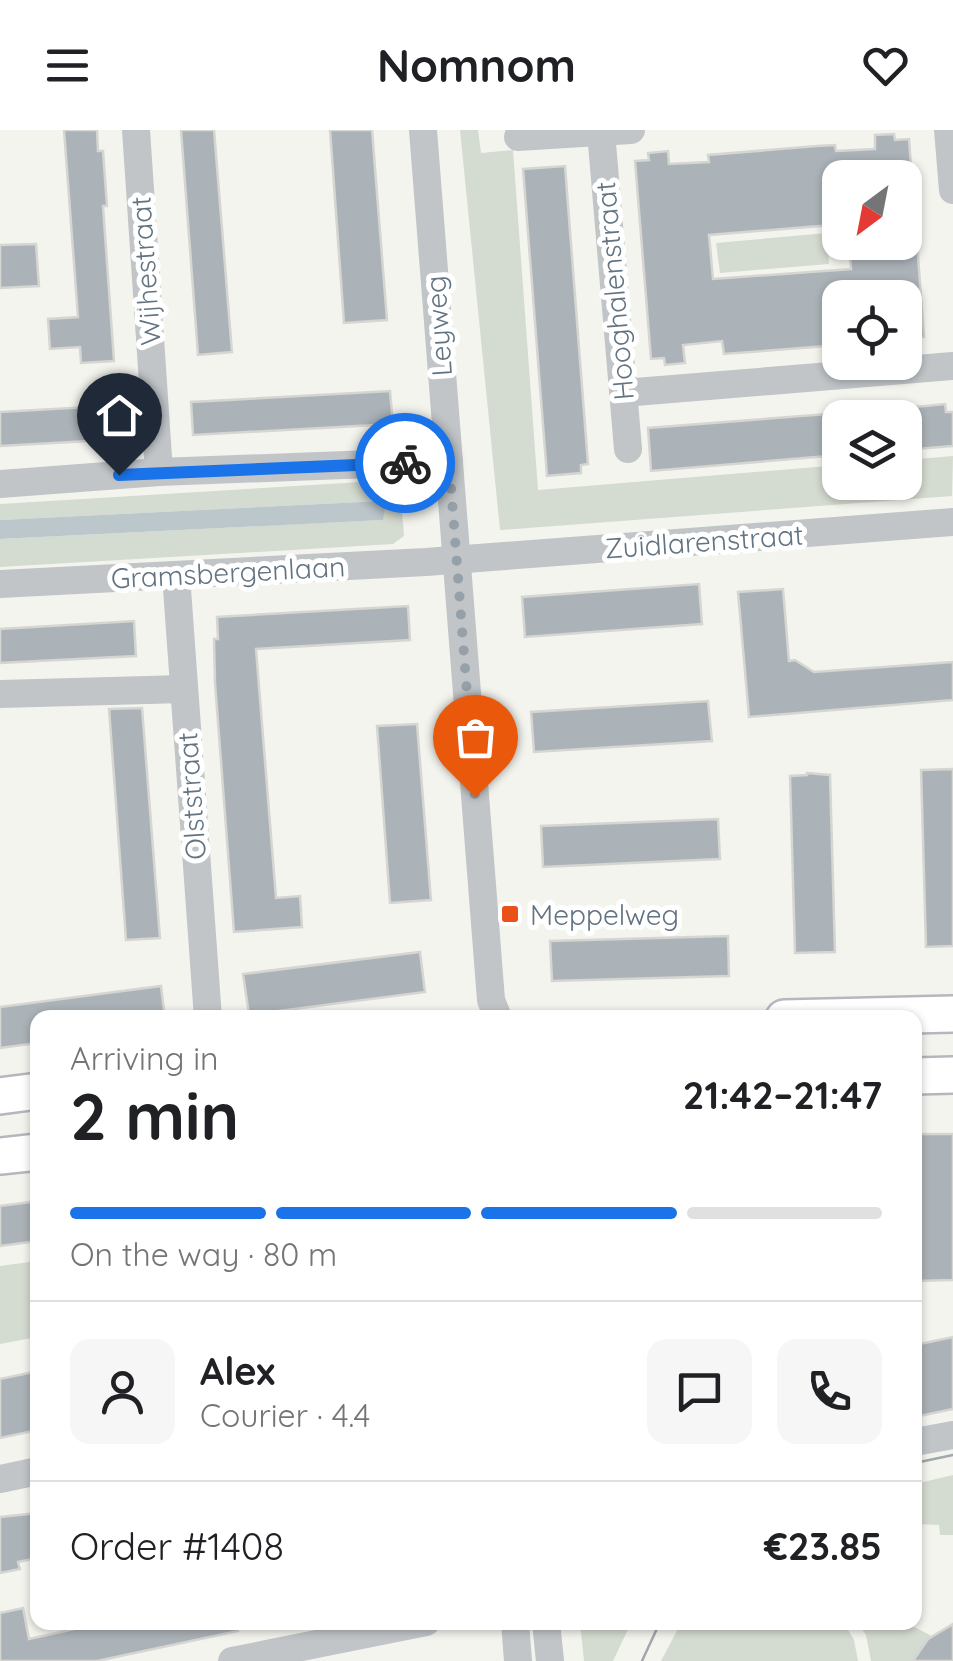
<!DOCTYPE html>
<html lang="en">
<head>
<meta charset="utf-8">
<style>
  body { margin:0; font-family:Quicksand,sans-serif; background:#f6f6f6; color:#202124; height:100vh; display:flex; flex-direction:column; font-size:38px; white-space:nowrap }
  * { box-sizing:border-box; margin:0 }
  p { font-size:32px; color:#757577 }
  .icon { flex:none; width:55px; height:55px; fill:none; stroke:currentColor; stroke-width:2; stroke-linecap:round; stroke-linejoin:round }
  .map { position:relative; flex:1; overflow:hidden }
  .drawer { position:absolute; left:30px; top:880px; width:892px; height:620px; display:flex; flex-direction:column; background:#fff; border-radius:20px; box-shadow:0 2px 8px #0004 }
  .drawer>* { flex:none }
  .needle { width:65px; rotate:212deg }
  .controls { position:absolute; left:822px; top:30px; display:grid; gap:20px }
  .controls a { display:grid; place-items:center; width:100px; height:100px; border-radius:20px; background:#fff; box-shadow:0 2px 8px #0004; font-size:50px }
  .pin { position:absolute; display:grid; place-items:center; width:85px; height:85px; color:#fff; margin:-102px -42px; border-radius:50% 50% 50% 0; rotate:-45deg; box-shadow:0 0 10px #0007 }
  .pin .icon { rotate:45deg }
  .courier { position:absolute; display:grid; place-items:center; width:100px; height:100px; margin:-50px; border:8px solid #1a73e8; border-radius:50%; background:#fff; color:#222; box-shadow:0 2px 12px #0007 }
  .summary em { font-style:normal; font-weight:700 }
  .summary div { display:flex; flex-direction:column-reverse }
  .summary { display:flex; align-items:center; justify-content:space-between; height:170px; padding:0 40px }
  h1 { font-size:65px; font-weight:700; line-height:75px }
  .bar { display:grid; grid-template-columns:repeat(4,1fr); gap:15px 10px; align-content:center; height:120px; padding:0 40px }
  .bar i { height:12px; border-radius:8px; background:#e0e0e0 }
  .bar .active { background:#1a73e8 }
  .bar p { grid-column:span 4 }
  .line { display:flex; align-items:center; gap:25px; padding:0 40px; border-top:2px solid #e0e0e0 }
  .line div { flex:1 }
  .round { display:grid; place-items:center; flex:none; width:105px; height:105px; border-radius:20px; background:#f6f6f6 }
  header { display:flex; justify-content:space-between; align-items:center; height:130px; padding:0 40px; background:#fff; font-size:45px; font-weight:700 }
  .map>svg:first-child { display:block }
  .green { fill:#d4dbd0 }
  .water { fill:#bcc7cc }
  .building { fill:#acb3b8; stroke:#d5d5d2; stroke-width:2.5 }
  .lines { fill:none; stroke-linecap:round; stroke-linejoin:round }
  .major-casing { stroke:#b4b8bc; stroke-width:40 }
  .minor { stroke:#c1c5c8; stroke-width:28 }
  .major { stroke:#fff; stroke-width:35 }
  .tram { stroke:#a1a7ad; stroke-width:2.5 }
  .done { stroke:#95a0a8; stroke-width:10; stroke-dasharray:0 18 }
  .route { stroke:#1a73e8; stroke-width:12 }
  .poi-dot { fill:#e9501a; stroke:#fff; stroke-width:4 }
  .labels { text-anchor:middle; dominant-baseline:central; stroke-width:10; stroke-linejoin:round; paint-order:stroke }
  .street-label { font-size:28px; fill:#627382; stroke:#fff }
  .poi-label { font-size:28px; fill:#627382; stroke:#fff; text-anchor:start }
</style>
</head>
<body>
<header><svg class="icon" aria-label="menu" viewBox="0 0 24 24"><path d="M4 6h16M4 12h16M4 18h16"/></svg>Nomnom<svg class="icon" aria-label="heart" viewBox="0 0 24 24"><path d="M12 20l-8-8c-3-5 5-10 8-4 3-6 11-1 8 4z"/></svg></header>
<div class="map">
<svg width="953" height="1531" viewBox="0 0 953 1531">
  <rect width="100%" height="100%" fill="#f4f4ef"/>
  <g class="green">
    <polygon points="460,0 478,0 481,23 513,20 538,360 840,335 840,352 905,352 905,330 953,326 952,366 500,400"/>
    <polygon points="827,103 829,134 720,143 716,113"/>
    <polygon points="394,350 400,357 404,406 393,414 0,437 0,409 382,390 381,371 0,390 0,374"/>
    <polygon points="37,1131 37,1207 0,1214 0,1136"/>
    <polygon points="953,1345 953,1405 940,1405 939,1395 915,1394 915,1354"/>
    <polygon points="580,1493 631,1493 613,1531 584,1531"/>
    <polygon points="681,1493 844,1493 854,1510 858,1531 661,1531"/>
    <polygon points="858,1493 907,1493 939,1510 924,1531 871,1531 866,1505"/>
  </g>
  <polygon class="water" points="382,371 385,378 383,390 0,409 0,390"/>
  <g class="building">
    <polygon points="64,0 97,0 98,21 103,21 107,76 103,76 114,231 81,233 80,217 50,219 48,189 78,187"/>
    <polygon points="181,0 214,0 232,222 198,225"/>
    <polygon points="330,0 372,0 387,190 344,193"/>
    <polygon points="894,4 895,10 909,9 912,48 828,49 832,95 709,105 713,149 851,139 849,115 917,112 924,207 905,209 905,168 888,168 887,163 840,166 840,215 724,224 722,211 683,215 685,233 665,235 664,228 651,229 635,31 649,30 648,23 668,21 669,34 709,32 708,25 817,16 835,15 836,21 875,19 875,5"/>
    <polygon points="565,36 588,334 581,335 581,343 547,346 523,39"/>
    <polygon points="36,114 39,156 0,158 0,115"/>
    <polygon points="390,261 393,294 193,305 191,272"/>
    <polygon points="945,274 946,282 953,282 953,316 905,320 905,278"/>
    <polygon points="123,275 124,309 0,316 0,282"/>
    <polygon points="840,283 840,325 651,341 648,298"/>
    <polygon points="699,454 702,494 525,507 522,467"/>
    <polygon points="783,459 789,531 795,530 814,542 953,532 953,570 749,587 738,462"/>
    <polygon points="408,476 410,510 256,519 276,768 300,766 302,797 234,802 215,553 214,509 218,509 217,487"/>
    <polygon points="134,491 136,526 0,533 0,499"/>
    <polygon points="708,571 712,611 534,622 531,582"/>
    <polygon points="142,578 160,808 126,810 109,579"/>
    <polygon points="417,594 431,770 390,773 377,596"/>
    <polygon points="953,639 953,816 926,817 921,640"/>
    <polygon points="807,643 830,645 835,822 795,823 790,646 807,645"/>
    <polygon points="718,689 720,729 543,737 541,696"/>
    <polygon points="728,806 729,846 552,851 550,811"/>
    <polygon points="420,822 425,862 249,885 243,844"/>
    <polygon points="161,856 165,888 38,888 38,913 0,918 0,877"/>
    <polygon points="915,1004 953,1004 953,1150 915,1151"/>
    <polygon points="38,1071 38,1111 0,1116 0,1076"/>
    <polygon points="953,1207 953,1279 915,1287 915,1215"/>
    <polygon points="38,1241 38,1300 0,1308 0,1249"/>
    <polygon points="38,1383 38,1428 18,1432 20,1439 0,1443 0,1387"/>
    <polygon points="23,1478 29,1509 106,1492 237,1492 238,1501 97,1531 0,1531 0,1483"/>
    <polygon points="953,1494 953,1531 913,1531 928,1509"/>
  </g>
  <g class="lines">
    <g class="major-casing">
      <g id="major">
        <polyline points="784,888 953,884"/>
        <polyline points="915,946 953,945"/>
        <polyline points="0,966 38,961"/>
        <polyline points="0,1026 38,1022"/>
      </g>
    </g>
    <g class="minor">
      <polyline points="136,0 159,342"/>
      <polyline points="423,0 491,870 498,888"/>
      <polyline points="948,0 953,60"/>
      <polyline points="601,2 628,319"/>
      <polyline points="518,7 631,0"/>
      <polyline points="623,263 953,236"/>
      <polyline points="0,354 159,342 449,331"/>
      <polyline points="176,445 208,888"/>
      <polyline points="0,454 426,432 953,392"/>
      <polyline points="0,564 184,559"/>
      <polyline points="915,1312 953,1305"/>
      <polyline points="0,1349 38,1341"/>
      <polyline points="515,1492 518,1531"/>
      <polyline points="546,1492 550,1531"/>
      <polyline points="232,1531 426,1492"/>
    </g>
    <use href="#major" class="major"/>
    <g class="tram">
      <polyline points="915,1333 953,1325"/>
      <polyline points="642,1531 660,1492"/>
    </g>
  </g>
  <g class="lines">
    <polyline class="done" points="405,333 449,331 475,667"/>
    <polyline class="route" points="119,345 405,333"/>
  </g>
  <rect class="poi-dot" x="500" y="774" width="20" height="20" rx="5"/>
  <g class="labels">
    <g class="street-label">
      <text transform="translate(145 141) rotate(-94)">Wijhestraat</text>
      <text transform="translate(614 161) rotate(-95)">Hooghalenstraat</text>
      <text transform="translate(438 196) rotate(-94)">Leyweg</text>
      <text transform="translate(704 411) rotate(-4)">Zuidlarenstraat</text>
      <text transform="translate(228 442) rotate(-3)">Gramsbergenlaan</text>
      <text transform="translate(191 666) rotate(-94)">Olststraat</text>
    </g>
    <g class="poi-label">
      <text x="530" y="784">Meppelweg</text>
    </g>
  </g>
</svg>
<div class="controls">
<a><svg class="needle" viewBox="-14 -14 28 28"><path d="M0-13l5 13h-10z" fill="#e53935"/><path d="M0 13l5-13h-10z" fill="#757577"/></svg></a>
<a><svg class="icon" aria-label="locate" viewBox="0 0 24 24"><circle cx="12" cy="12" r="6"/><path d="M12 2v4M12 18v4M2 12h4M18 12h4"/></svg></a>
<a><svg class="icon" aria-label="layers" viewBox="0 0 24 24"><path d="M12 4l9 5-9 5-9-5zM3 14l9 5 9-5"/></svg></a>
</div>
<div class="pin" style="left:475px;top:667px;background:#ea580c"><svg class="icon" aria-label="bag" viewBox="0 0 24 24"><path d="M5 8h14l-1 12H6zM9 8a3 3 0 0 1 6 0"/></svg></div>
<div class="pin" style="left:119px;top:345px;background:#1f2937"><svg class="icon" aria-label="home" viewBox="0 0 24 24"><path d="M3 11l9-7 9 7M6 9v11h12V9"/></svg></div>
<div class="courier" style="left:405px;top:333px"><svg class="icon" aria-label="bike" viewBox="0 0 24 24"><circle cx="6" cy="16" r="4"/><circle cx="18" cy="16" r="4"/><path d="M6 16l4-8h5l3 8M10 8l3 8H6M13 5h3"/></svg></div>
<section class="drawer">
<div class="summary"><div><h1>2 min</h1><p>Arriving in</p></div><em>21:42–21:47</em></div>
<div class="bar"><i class="active"></i><i class="active"></i><i class="active"></i><i></i><p>On the way · 80 m</p></div>
<div class="line" style="height:180px"><a class="round"><svg class="icon" aria-label="person" viewBox="0 0 24 24"><circle cx="12" cy="8" r="4"/><path d="M4 21q1-7 8-7t8 7"/></svg></a><div><b>Alex</b><p>Courier · 4.4</p></div><a class="round"><svg class="icon" aria-label="chat" viewBox="0 0 24 24"><path d="M4 5h16v11H9l-5 4z"/></svg></a><a class="round"><svg class="icon" aria-label="phone" viewBox="0 0 24 24"><path d="M5 4h4l2 5-3 2q2 4 5 5l2-3 5 2v4C11 20 4 13 5 4z"/></svg></a></div>
<div class="line" style="height:130px"><div>Order #1408</div><b>€23.85</b></div>
</section>
</div>
</body>
</html>
